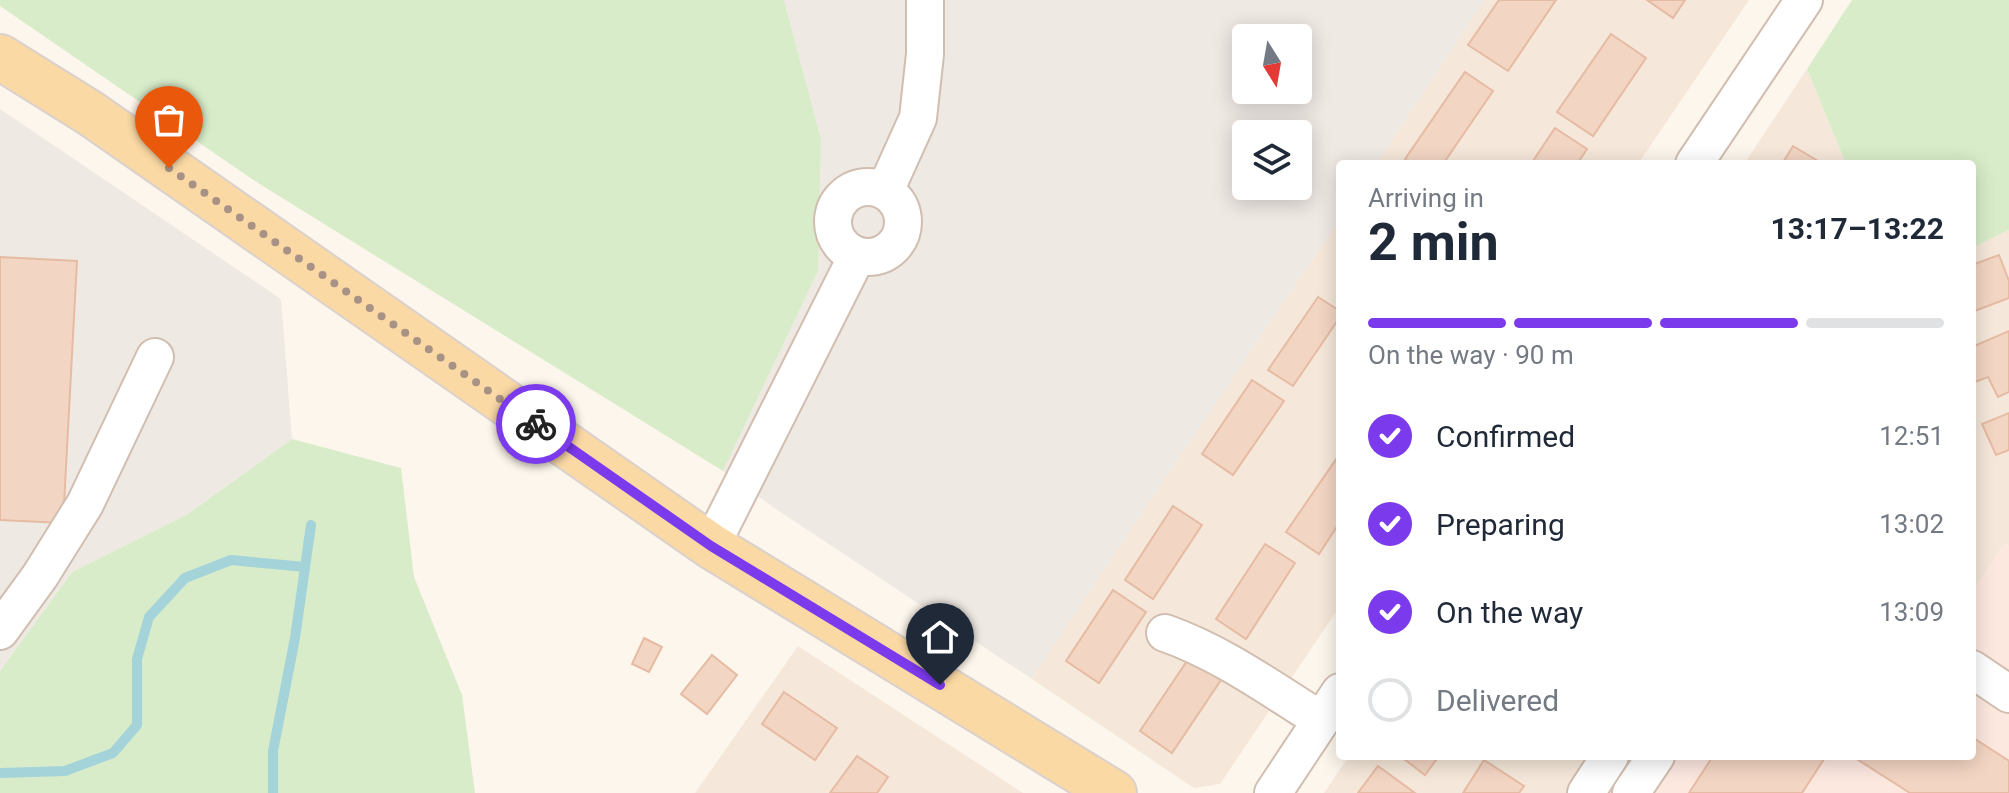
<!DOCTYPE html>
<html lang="en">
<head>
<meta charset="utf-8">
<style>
  body { margin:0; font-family:Roboto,sans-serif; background:#f6f6f7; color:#1f2937; height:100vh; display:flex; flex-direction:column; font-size:30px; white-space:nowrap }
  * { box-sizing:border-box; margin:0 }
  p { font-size:26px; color:#747a83 }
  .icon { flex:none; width:44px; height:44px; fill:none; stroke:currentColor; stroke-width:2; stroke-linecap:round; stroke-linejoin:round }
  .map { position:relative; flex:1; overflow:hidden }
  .side { position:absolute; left:1336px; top:160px; width:640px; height:600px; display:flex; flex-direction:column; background:#fff; border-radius:8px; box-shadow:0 4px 20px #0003 }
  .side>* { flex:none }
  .needle { width:52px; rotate:169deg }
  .buttons { position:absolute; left:1232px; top:24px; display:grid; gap:16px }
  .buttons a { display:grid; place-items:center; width:80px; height:80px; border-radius:8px; background:#fff; box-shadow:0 4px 20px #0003; font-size:40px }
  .pin { position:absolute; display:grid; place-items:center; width:68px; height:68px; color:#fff; margin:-82px -34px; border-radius:50% 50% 50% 0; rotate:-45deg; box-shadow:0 0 8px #0007 }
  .pin .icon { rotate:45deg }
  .courier { position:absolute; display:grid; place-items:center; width:80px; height:80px; margin:-40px; border:6px solid #7c3aed; border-radius:50%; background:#fff; color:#222; box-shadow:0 2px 10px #0007 }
  .headline em { font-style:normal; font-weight:700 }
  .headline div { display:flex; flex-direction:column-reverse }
  .headline { display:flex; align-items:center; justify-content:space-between; height:136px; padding:0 32px }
  h1 { font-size:52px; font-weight:700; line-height:60px }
  .bar { display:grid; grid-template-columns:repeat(4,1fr); gap:12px 8px; align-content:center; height:96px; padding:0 32px }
  .bar i { height:10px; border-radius:6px; background:#e0e1e3 }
  .bar .current { background:#7c3aed }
  .bar p { grid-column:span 4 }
  ol { padding:0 32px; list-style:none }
  li { display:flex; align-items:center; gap:24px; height:88px }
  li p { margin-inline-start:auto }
  li .icon { padding:8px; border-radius:50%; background:#7c3aed; color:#fff; stroke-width:4 }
  li:last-child { color:#747a83 }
  li i { width:44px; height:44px; border:4px solid #e0e1e3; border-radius:50% }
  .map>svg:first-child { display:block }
  .residential { fill:#f5e8da }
  .commercial { fill:#fde8e0 }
  .industrial { fill:#efe9e4; fill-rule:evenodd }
  .green { fill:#d8ecc9 }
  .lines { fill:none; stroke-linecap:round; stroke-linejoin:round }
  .stream { stroke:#a5d3da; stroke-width:10 }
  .building { fill:#f3d5c3; stroke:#e6bba3; stroke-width:2 }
  .minor-casing { stroke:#d1beb0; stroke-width:40 }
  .major-casing { stroke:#dad1cd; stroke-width:48 }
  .minor { stroke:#fff; stroke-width:36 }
  .major { stroke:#fbd9a5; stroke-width:44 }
  .done { stroke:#a89285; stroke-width:8; stroke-dasharray:0 14.4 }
  .route { stroke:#7c3aed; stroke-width:10 }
</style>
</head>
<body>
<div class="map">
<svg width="2009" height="793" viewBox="0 0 2009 793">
  <rect width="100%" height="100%" fill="#fdf6ec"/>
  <g class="residential">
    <polygon points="1485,0 1749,0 1638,164 1376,164"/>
    <polygon points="1807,69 1846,164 1744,164"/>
    <polygon points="1340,218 1340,606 1220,784 1194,788 1032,679"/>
    <polygon points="2009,230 2009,547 2006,542 1972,592 1972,248"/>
    <polygon points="798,646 1023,793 695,793"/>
    <polygon points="1349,756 1632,756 1607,793 1324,793"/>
  </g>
  <polygon class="commercial" points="2006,541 2009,547 2009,793 1607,793 1632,756 1972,756 1972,592"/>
  <g class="industrial">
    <path d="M784,0H1485L1376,164H1340V218L1032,679L773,507L723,471L818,271L821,139ZM1246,38H1298V90H1246ZM1246,134H1298V186H1246Z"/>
    <polygon points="0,109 281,299 292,439 188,514 72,572 0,671"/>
  </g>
  <g class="green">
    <polygon points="0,0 784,0 821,139 818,271 723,471 258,183 0,6"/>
    <polygon points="1852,0 2009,0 2009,230 1972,248 1972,164 1846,164 1807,69"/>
    <polygon points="292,439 401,468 414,577 462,695 475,793 0,793 0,671 72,572 188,514"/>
  </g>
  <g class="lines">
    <g class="stream">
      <polyline points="0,773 65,771 113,753 137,725 137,659 149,617 185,578 231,560 305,567"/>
      <polyline points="273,793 273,751 295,638 311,525"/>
    </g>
  </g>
  <g class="building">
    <polygon points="1499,0 1556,0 1508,71 1468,45"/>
    <polygon points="1647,0 1685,0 1673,18"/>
    <polygon points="1611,34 1646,58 1593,136 1557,112"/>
    <polygon points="1465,72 1493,91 1443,164 1412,164 1405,159"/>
    <polygon points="1555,128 1587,149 1577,164 1531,164"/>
    <polygon points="1793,146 1823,164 1782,164"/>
    <polygon points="1999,255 2009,281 2009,298 1972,312 1972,265"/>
    <polygon points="0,257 77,261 63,523 0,520"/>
    <polygon points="1318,297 1340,311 1340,317 1293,386 1268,370"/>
    <polygon points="2009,331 2009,392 1998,397 1988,377 1972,383 1972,347"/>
    <polygon points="1252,380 1284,401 1233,475 1202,454"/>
    <polygon points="2009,413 2009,450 1996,455 1982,424"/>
    <polygon points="1337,458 1340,460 1340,522 1319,554 1286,532"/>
    <polygon points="1173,506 1202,525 1153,599 1125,580"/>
    <polygon points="1265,544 1295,563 1246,639 1216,619"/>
    <polygon points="1113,590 1146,612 1099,683 1066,661"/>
    <polygon points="644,638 662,647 649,672 632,664"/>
    <polygon points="712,655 737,675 707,714 681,694"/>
    <polygon points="1189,658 1221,680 1172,753 1140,731"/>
    <polygon points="784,692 837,728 815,760 762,724"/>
    <polygon points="1972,737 2009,761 2009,793 1910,793 1852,756 1972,756"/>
    <polygon points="857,756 888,777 877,793 830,793"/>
    <polygon points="1400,756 1439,756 1425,775"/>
    <polygon points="1713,756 1826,756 1802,793 1689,793"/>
    <polygon points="1484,760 1524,786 1519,793 1463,793"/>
    <polygon points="1378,766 1415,793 1358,793"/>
  </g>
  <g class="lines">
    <g class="minor-casing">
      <g id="minor">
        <polyline points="1694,164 1804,0"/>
        <circle cx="868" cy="222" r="35"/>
        <polyline points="885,191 918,118 925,54 925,0"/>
        <polyline points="711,546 857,256"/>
        <polyline points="0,631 40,576 85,504 155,357"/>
        <path d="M1165,633C1222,653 1271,689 1321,720"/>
        <polyline points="1972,669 2009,694"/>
        <polyline points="1273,793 1340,692"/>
        <polyline points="1586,793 1610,756"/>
        <polyline points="1631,793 1656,756"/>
      </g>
    </g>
    <g class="major-casing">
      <polyline id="major" points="0,57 90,113 711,546 1114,793"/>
    </g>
    <use href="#minor" class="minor"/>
    <use href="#major" class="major"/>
  </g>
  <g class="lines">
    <polyline class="done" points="169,168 536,424"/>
    <polyline class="route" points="536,424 711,546 940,685"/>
  </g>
</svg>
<div class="buttons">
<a><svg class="needle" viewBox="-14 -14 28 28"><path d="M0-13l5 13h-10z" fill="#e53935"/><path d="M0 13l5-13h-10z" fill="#747a83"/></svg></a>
<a><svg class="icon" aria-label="layers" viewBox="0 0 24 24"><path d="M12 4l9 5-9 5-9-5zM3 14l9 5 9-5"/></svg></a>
</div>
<div class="pin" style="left:169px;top:168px;background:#ea580c"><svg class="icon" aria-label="bag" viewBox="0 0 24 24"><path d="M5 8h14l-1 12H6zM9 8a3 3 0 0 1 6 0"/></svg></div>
<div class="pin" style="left:940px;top:685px;background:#1f2937"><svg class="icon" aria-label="home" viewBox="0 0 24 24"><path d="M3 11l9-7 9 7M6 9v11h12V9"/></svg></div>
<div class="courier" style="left:536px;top:424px"><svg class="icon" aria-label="bike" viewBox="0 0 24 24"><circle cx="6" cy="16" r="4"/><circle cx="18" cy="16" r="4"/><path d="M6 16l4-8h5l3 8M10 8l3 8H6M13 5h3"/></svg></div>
<section class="side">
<div class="headline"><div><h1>2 min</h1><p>Arriving in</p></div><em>13:17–13:22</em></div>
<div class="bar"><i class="current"></i><i class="current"></i><i class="current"></i><i></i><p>On the way · 90 m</p></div>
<ol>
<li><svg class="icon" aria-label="check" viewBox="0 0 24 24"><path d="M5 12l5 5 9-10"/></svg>Confirmed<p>12:51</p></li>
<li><svg class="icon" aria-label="check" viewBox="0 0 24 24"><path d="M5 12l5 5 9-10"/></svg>Preparing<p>13:02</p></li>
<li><svg class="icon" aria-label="check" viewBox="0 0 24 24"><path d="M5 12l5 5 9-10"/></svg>On the way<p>13:09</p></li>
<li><i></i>Delivered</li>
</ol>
</section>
</div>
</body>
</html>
